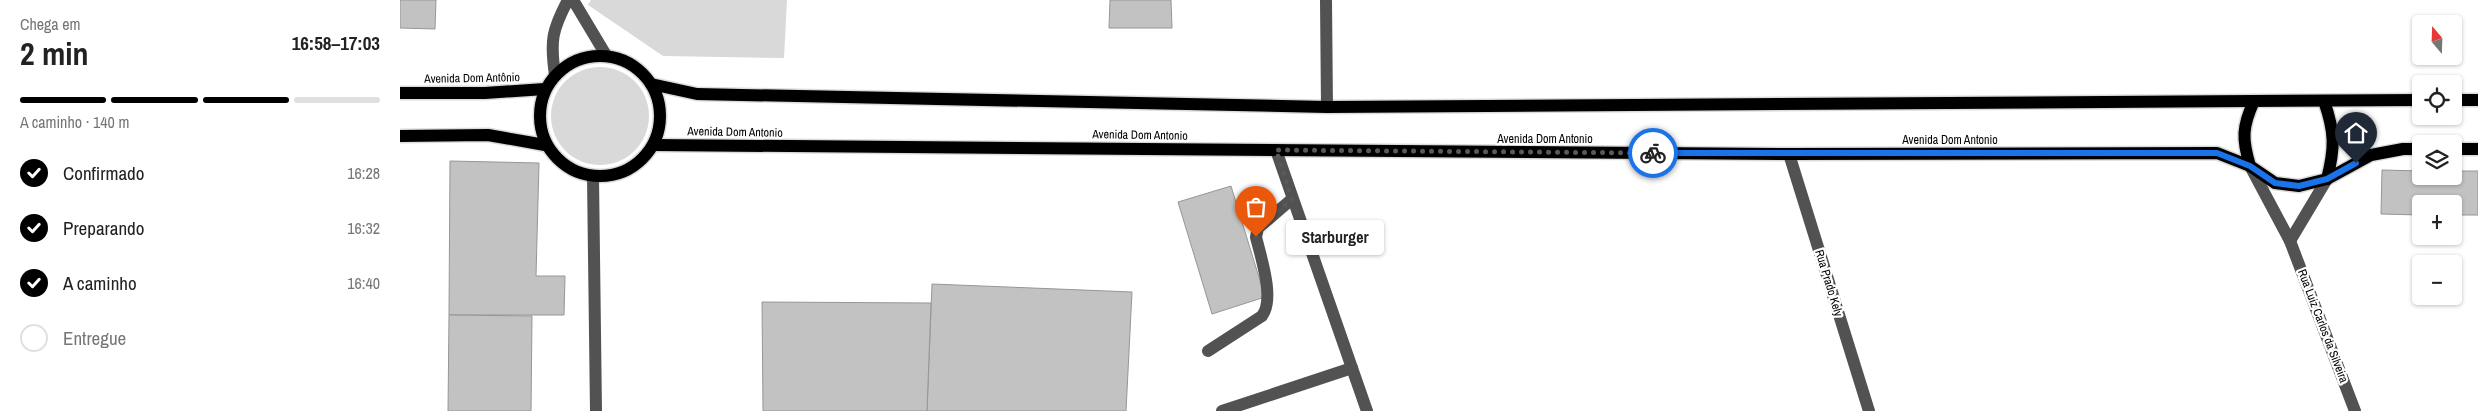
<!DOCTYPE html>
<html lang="pt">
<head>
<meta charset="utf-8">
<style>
  body { margin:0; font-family:"Archivo Narrow",sans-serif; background:#f2f2f2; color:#222; height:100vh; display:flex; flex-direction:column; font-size:19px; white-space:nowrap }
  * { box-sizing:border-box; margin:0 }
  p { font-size:16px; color:#767676 }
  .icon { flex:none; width:28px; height:28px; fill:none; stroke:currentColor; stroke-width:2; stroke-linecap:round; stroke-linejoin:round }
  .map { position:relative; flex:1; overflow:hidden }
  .sheet { display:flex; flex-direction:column; background:#fff; width:400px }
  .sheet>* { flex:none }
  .needle { width:32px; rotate:341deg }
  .buttons { position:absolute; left:2012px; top:15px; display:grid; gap:10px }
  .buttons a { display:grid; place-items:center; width:50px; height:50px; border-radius:5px; background:#fff; box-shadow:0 1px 4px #0004; font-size:25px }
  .pin { position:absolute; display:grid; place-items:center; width:42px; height:42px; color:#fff; margin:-51px -21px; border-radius:50% 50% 50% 0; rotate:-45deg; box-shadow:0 0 5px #0007 }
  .pin .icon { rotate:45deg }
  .courier { position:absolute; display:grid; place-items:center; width:50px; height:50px; margin:-25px; border:4px solid #1a73e8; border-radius:50%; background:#fff; color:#222; box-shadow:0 1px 6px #0007 }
  .bubble { position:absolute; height:35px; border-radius:5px; background:#fff; box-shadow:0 1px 4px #0004; font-size:16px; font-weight:700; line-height:35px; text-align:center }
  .overview em { font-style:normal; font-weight:700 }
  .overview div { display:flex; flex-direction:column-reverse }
  .overview { display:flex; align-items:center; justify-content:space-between; height:85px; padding:0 20px }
  h1 { font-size:32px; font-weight:700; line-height:38px }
  .bar { display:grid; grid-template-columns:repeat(4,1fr); gap:8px 5px; align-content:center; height:60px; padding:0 20px }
  .bar i { height:6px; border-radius:4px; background:#e0e0e0 }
  .bar .current { background:#000 }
  .bar p { grid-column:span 4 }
  ol { padding:0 20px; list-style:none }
  li { display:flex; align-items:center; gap:15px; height:55px }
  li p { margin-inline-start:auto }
  li .icon { padding:5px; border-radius:50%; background:#000; color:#fff; stroke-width:4 }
  li:last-child { color:#767676 }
  li i { width:28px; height:28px; border:2px solid #e0e0e0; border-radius:50% }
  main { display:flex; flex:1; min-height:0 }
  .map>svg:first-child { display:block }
  .green { fill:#d9d9d9 }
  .building { fill:#c2c2c2; stroke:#969696 }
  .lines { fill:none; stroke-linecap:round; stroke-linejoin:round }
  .major-casing { stroke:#dbdbdb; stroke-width:15 }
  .minor { stroke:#525252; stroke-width:12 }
  .major { stroke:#000; stroke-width:12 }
  .done { stroke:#595959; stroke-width:5; stroke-dasharray:0 9 }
  .route { stroke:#1a73e8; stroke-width:6 }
  .labels { text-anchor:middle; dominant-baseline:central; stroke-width:4.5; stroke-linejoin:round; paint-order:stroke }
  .street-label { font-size:12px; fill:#000; stroke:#fff }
</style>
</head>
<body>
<main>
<section class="sheet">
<div class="overview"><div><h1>2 min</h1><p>Chega em</p></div><em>16:58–17:03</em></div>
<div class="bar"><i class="current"></i><i class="current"></i><i class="current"></i><i></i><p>A caminho · 140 m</p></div>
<ol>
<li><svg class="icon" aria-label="check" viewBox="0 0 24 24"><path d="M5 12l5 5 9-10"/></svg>Confirmado<p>16:28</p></li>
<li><svg class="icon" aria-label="check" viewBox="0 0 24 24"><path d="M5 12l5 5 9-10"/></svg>Preparando<p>16:32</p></li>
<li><svg class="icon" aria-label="check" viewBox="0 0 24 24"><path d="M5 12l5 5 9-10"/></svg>A caminho<p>16:40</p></li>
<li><i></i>Entregue</li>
</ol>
</section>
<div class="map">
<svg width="2078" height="411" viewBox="0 0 2078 411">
  <rect width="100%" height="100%" fill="#fff"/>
  <g class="green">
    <polygon points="191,0 387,0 384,58 263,56 188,5"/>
    <circle cx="200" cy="116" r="49"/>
  </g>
  <g class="building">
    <polygon points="0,0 36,0 35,29 0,28"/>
    <polygon points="710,0 771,0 772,28 709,28"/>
    <polygon points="50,161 139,163 136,276 165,276 164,315 49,315"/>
    <polygon points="1982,170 2021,171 2021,176 2054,176 2054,171 2078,171 2078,215 2054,215 2054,204 2021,204 2021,215 1981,214"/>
    <polygon points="831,186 865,297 812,314 778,202"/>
    <polygon points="532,284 732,292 726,411 527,411"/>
    <polygon points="362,302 531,303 527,411 363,411"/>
    <polygon points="49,315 132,316 131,411 48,411"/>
  </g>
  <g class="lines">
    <g class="major-casing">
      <g id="major">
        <circle cx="200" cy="116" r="60"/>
        <polyline points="251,84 297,94 927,107 2021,100"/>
        <polyline points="0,93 85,93 145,89"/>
        <polyline points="2054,100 2078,100"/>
        <path d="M1924,101C1935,132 1935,148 1927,179"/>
        <polyline points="0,136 88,135 145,145"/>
        <polyline points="253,145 1389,154 1817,153 1850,166 1875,183 1899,186 1927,179 1971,155 2003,149 2021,149"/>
        <polyline points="2054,149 2078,149"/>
        <path d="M1850,166C1842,139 1842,127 1854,101"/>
      </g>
    </g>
    <g class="minor">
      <polyline points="173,0 206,55"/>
      <polyline points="926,0 927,107"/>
      <path d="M155,75C150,41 152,30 168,0"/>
      <polyline points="876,150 967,411"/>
      <polyline points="1389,154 1469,411"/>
      <polyline points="1850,166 1890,241 1955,411"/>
      <polyline points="193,177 196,411"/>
      <polyline points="1890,241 1927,179"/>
      <path d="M808,351L862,316C875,299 861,258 856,237L858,228L892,199"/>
      <polyline points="822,411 952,368"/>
    </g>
    <use href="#major" class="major"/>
  </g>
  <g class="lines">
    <polyline class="done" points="856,237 858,228 892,199 876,150 1253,153"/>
    <polyline class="route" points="1253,153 1817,153 1850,166 1875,183 1899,186 1927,179 1956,163"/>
  </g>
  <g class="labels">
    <g class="street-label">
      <text transform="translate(72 78) rotate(-1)">Avenida Dom Antônio</text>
      <text transform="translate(335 132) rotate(1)">Avenida Dom Antonio</text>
      <text transform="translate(740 135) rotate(1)">Avenida Dom Antonio</text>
      <text x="1145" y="139">Avenida Dom Antonio</text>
      <text x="1550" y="140">Avenida Dom Antonio</text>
      <text transform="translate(1429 283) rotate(73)">Rua Prado Kely</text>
      <text transform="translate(1923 326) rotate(69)">Rua Luiz Carlos da Silveira</text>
    </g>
  </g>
</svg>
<div class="buttons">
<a><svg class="needle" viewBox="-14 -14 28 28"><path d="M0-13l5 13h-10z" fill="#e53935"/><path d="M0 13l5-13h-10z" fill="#767676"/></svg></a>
<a><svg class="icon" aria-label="locate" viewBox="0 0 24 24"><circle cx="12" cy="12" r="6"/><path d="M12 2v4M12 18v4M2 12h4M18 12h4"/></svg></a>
<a><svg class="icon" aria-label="layers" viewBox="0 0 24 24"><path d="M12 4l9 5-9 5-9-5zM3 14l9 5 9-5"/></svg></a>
<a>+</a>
<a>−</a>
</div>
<div class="pin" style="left:856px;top:237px;background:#ea580c"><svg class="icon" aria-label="bag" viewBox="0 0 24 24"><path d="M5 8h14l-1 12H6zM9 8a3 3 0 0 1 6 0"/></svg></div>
<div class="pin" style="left:1956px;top:163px;background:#1f2937"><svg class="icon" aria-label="home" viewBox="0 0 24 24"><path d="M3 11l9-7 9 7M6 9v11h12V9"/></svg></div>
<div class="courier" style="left:1253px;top:153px"><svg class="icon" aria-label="bike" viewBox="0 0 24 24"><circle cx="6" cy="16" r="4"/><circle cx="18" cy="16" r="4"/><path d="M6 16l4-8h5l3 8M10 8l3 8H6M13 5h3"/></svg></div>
<div class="bubble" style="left:886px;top:220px;width:98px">Starburger</div>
</div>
</main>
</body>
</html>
